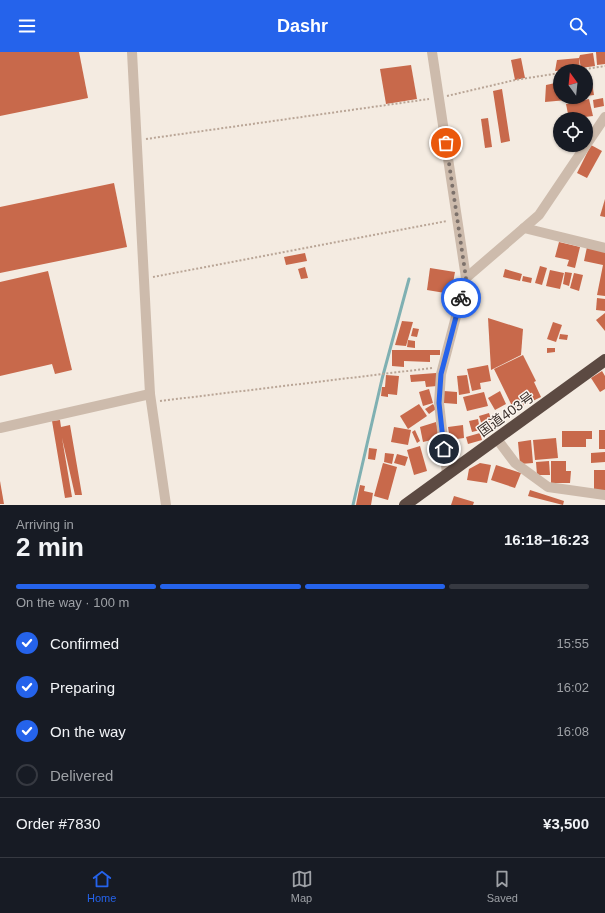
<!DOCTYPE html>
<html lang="en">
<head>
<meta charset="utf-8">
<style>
  body { margin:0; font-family:Arial,"Noto Sans JP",sans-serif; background:#20242c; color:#f1f3f6; height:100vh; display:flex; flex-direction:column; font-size:15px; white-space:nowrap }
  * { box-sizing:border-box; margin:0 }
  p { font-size:13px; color:#9ea1a6 }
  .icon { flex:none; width:22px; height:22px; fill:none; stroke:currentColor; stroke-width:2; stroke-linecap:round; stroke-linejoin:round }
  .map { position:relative; height:453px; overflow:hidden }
  .panel { display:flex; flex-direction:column; background:#171b24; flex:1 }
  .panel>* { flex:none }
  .needle { width:26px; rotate:345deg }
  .fabs { position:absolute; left:553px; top:12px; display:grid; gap:8px }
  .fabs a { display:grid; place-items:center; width:40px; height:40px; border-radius:50%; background:#171b24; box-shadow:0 1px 3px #0004; font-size:20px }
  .pin { position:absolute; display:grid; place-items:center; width:34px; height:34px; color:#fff; margin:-17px; border:2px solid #fff; border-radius:50%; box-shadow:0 1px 4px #0007 }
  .courier { position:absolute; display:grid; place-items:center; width:40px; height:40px; margin:-20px; border:3px solid #2563eb; border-radius:50%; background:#fff; color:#222; box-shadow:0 1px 5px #0007 }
  .headline em { font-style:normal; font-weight:600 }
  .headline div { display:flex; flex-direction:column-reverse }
  .headline { display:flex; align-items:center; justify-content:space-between; height:68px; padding:0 16px }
  h1 { font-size:26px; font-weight:600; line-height:30px }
  .bar { display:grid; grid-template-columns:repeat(4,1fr); gap:6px 4px; align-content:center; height:48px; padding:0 16px }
  .bar i { height:5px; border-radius:3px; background:#363941 }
  .bar .current { background:#2563eb }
  .bar p { grid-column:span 4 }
  .line { display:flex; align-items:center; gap:10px; padding:0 16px; border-top:1px solid #363941 }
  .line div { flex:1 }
  ol { padding:0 16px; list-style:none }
  li { display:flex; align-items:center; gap:12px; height:44px }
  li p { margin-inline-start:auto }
  li .icon { padding:4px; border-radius:50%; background:#2563eb; color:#fff; stroke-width:4 }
  li:last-child { color:#9ea1a6 }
  li i { width:22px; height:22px; border:2px solid #363941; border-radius:50% }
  header { display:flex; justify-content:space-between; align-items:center; height:52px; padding:0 16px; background:#2563eb; color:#fff; font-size:18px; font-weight:600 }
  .menu { display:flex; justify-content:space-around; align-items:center; height:56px; border-top:1px solid #363941; background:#171b24; font-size:11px; color:#9ea1a6 }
  .menu a { display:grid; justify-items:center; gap:2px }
  .menu .current { color:#2563eb }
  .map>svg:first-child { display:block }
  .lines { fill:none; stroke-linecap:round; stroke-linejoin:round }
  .stream { stroke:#7fb0b2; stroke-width:3 }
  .building { fill:#c8694b }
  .path { stroke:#b9a596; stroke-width:2; stroke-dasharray:2 2; stroke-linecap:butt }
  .minor { stroke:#cdbbac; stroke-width:10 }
  .highway { stroke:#5c4a42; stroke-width:12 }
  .done { stroke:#7c716b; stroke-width:4; stroke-dasharray:0 7.2 }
  .route { stroke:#2563eb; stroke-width:5 }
  .labels { text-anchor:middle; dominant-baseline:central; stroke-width:3; stroke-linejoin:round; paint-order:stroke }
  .street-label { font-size:14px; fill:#3b302b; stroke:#fbf5ee }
</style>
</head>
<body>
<header><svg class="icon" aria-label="menu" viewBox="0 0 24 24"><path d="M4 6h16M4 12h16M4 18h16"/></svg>Dashr<svg class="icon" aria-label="search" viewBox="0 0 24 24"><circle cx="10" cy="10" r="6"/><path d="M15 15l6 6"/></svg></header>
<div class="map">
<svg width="605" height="453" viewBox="0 0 605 453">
  <rect width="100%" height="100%" fill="#f4ebe1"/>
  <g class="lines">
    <polyline class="stream" points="353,453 382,327 409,227"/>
  </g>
  <g class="building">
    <polygon points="0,0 79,0 88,46 0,64"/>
    <polygon points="596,0 605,0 605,12 597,13"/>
    <polygon points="593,1 595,14 581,16 579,6 580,3"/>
    <polygon points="521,6 525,26 515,28 511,8"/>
    <polygon points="579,6 580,17 555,19 557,8"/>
    <polygon points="411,13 417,47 386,52 380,17"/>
    <polygon points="591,25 594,43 586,44 586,26"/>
    <polygon points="560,30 560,45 566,45 567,48 545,50 546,33"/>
    <polygon points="502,37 510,89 501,91 493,39"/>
    <polygon points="603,46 604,54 594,56 593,48"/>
    <polygon points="589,47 593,64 569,67 566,52"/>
    <polygon points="488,66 492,95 485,96 481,67"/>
    <polygon points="591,93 602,99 587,126 577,121"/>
    <polygon points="114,131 127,195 0,221 0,155"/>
    <polygon points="605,147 605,165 600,164"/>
    <polygon points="559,190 580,195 575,216 567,214 569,208 555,205"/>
    <polygon points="587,195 605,199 605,244 597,243 603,213 584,209"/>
    <polygon points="305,201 307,209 286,213 284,205"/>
    <polygon points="540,214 547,216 542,233 535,231"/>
    <polygon points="305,215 308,226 301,227 298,217"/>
    <polygon points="430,216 455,220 451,242 427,238"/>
    <polygon points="505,217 522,222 520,229 503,225"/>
    <polygon points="550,218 564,221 560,237 546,234"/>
    <polygon points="48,219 72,318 55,322 52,312 0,324 0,230"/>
    <polygon points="565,220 572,221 569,234 563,232"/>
    <polygon points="574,221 583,223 579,239 570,236"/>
    <polygon points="523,224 532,226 531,231 522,229"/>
    <polygon points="597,246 605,247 605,259 596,258"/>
    <polygon points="605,261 605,279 596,268"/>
    <polygon points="488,266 523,277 521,303 491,318"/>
    <polygon points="402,269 413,270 406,294 395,293"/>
    <polygon points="553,270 562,273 556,290 547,287"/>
    <polygon points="413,276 419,277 417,285 411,284"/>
    <polygon points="560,282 568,283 567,288 559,287"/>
    <polygon points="408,288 415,289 415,296 407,295"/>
    <polygon points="547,296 555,296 555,300 547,301"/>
    <polygon points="392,298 440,298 440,303 430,303 430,310 404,309 404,315 392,314"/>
    <polygon points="523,303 536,329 534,330 541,345 514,358 494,317"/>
    <polygon points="488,313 491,329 480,331 481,337 472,339 467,317"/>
    <polygon points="602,319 605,324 605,337 600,340 591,326"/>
    <polygon points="436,321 437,334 426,335 425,329 411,330 410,323"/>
    <polygon points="386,323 399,324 397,343 388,342 388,345 381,344 382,335 385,335"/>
    <polygon points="467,323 470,341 459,343 457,324"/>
    <polygon points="429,337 433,351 423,354 419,340"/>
    <polygon points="444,339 457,340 457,352 444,351"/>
    <polygon points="500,339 506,352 495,358 488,346"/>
    <polygon points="484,340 488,354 467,359 463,345"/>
    <polygon points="419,352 427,364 408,377 400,364"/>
    <polygon points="433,352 436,357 429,362 425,357"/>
    <polygon points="489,361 493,374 483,377 479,364"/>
    <polygon points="478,367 480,378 472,380 469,369"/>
    <polygon points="60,368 61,375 70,373 82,443 75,443 62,386 72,445 65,446 52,369"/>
    <polygon points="436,370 440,386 423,390 420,375"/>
    <polygon points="463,373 464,386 450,388 448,375"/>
    <polygon points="394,375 411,378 408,393 391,390"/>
    <polygon points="415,378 420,389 417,391 412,380"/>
    <rect x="599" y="378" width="6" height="19"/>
    <polygon points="562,379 592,379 592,387 586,387 586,395 562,395"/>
    <polygon points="480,381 482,388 468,392 466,385"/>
    <polygon points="556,386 558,406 535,408 533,388"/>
    <polygon points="531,388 533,411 520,412 518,390"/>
    <polygon points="420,394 427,419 414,423 407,398"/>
    <polygon points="369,396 377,397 375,408 368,407"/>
    <polygon points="605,400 605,410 591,411 591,401"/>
    <polygon points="385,401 394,402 392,412 384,410"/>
    <polygon points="397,402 408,405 405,414 394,411"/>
    <polygon points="549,409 550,423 537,423 536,410"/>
    <polygon points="551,409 566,409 566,419 571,419 570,431 551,431"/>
    <polygon points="383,411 397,415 388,448 374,444"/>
    <polygon points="480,411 491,413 487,431 467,428 469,417"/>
    <polygon points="496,413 521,421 515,436 491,428"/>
    <rect x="594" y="418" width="11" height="22"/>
    <polygon points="0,429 4,452 0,452"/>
    <polygon points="360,433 365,434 364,439 373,441 371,453 356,453"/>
    <polygon points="530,438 564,449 563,453 528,444"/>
    <polygon points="454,444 474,450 473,453 451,453"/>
  </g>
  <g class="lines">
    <g class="path">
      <polyline points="573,19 605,14"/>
      <polyline points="447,44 515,28 560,21"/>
      <polyline points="146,87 429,47"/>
      <polyline points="153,225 447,169"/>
      <polyline points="160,349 432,316"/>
    </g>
    <g class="minor">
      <polyline points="132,0 150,342 166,453"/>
      <polyline points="432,0 466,226 441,322 439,351 447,422"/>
      <polyline points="524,176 605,196"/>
      <polyline points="466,226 539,163 605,65"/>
      <polyline points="0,376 150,342"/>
      <polyline points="497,387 515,411 548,435 605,443"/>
    </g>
    <polyline class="highway" points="405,453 605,308"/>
  </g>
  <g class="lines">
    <polyline class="done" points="446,91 466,226 461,246"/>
    <polyline class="route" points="444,397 439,351 441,322 461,246"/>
  </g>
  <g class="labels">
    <g class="street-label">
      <text transform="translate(506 362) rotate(-36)">国道403号</text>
    </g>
  </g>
</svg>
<div class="fabs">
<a><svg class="needle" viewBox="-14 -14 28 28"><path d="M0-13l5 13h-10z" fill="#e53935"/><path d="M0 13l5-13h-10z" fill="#9ea1a6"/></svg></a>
<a><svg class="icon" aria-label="locate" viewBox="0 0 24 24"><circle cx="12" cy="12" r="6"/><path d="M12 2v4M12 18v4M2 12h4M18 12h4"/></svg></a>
</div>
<div class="pin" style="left:446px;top:91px;background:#ea580c"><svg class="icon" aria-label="bag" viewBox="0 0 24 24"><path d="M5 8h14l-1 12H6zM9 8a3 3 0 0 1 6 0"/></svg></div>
<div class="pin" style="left:444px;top:397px;background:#1f2937"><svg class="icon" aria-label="home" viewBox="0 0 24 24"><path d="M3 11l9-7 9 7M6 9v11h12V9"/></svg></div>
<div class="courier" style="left:461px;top:246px"><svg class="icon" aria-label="bike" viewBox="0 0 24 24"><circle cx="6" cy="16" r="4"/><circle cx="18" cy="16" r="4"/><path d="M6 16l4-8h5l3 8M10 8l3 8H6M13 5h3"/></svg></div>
</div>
<section class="panel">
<div class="headline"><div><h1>2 min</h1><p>Arriving in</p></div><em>16:18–16:23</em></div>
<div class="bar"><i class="current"></i><i class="current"></i><i class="current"></i><i></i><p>On the way · 100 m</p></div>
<ol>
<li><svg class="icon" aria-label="check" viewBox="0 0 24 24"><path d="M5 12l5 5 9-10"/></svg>Confirmed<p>15:55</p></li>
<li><svg class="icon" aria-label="check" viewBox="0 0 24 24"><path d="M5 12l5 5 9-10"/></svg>Preparing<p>16:02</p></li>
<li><svg class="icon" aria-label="check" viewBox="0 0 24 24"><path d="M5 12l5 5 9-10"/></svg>On the way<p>16:08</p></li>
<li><i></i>Delivered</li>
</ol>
<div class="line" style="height:52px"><div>Order #7830</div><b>¥3,500</b></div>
</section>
<nav class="menu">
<a class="current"><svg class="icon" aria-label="home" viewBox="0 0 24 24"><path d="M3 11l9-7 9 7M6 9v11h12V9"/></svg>Home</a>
<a><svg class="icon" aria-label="map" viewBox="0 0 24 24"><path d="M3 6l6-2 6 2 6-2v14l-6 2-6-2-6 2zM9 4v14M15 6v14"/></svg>Map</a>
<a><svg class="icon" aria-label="saved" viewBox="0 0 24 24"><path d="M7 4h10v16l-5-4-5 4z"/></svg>Saved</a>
</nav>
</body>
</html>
